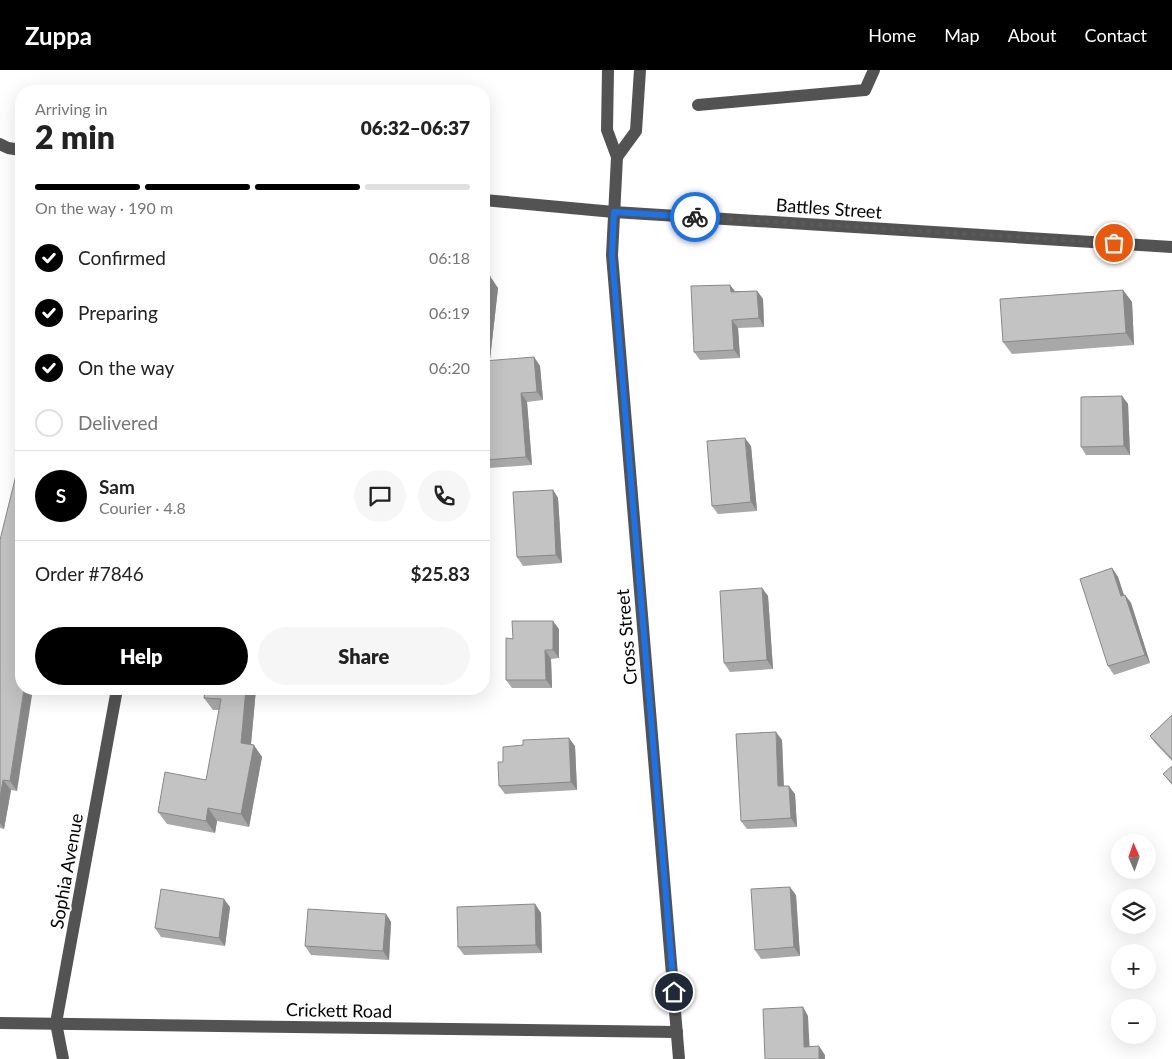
<!DOCTYPE html>
<html lang="en">
<head>
<meta charset="utf-8">
<style>
  body { margin:0; font-family:Lato,sans-serif; background:#f6f6f6; color:#222; height:100vh; display:flex; flex-direction:column; font-size:19px; white-space:nowrap }
  * { box-sizing:border-box; margin:0 }
  p { font-size:16px; color:#767676 }
  .icon { flex:none; width:28px; height:28px; fill:none; stroke:currentColor; stroke-width:2; stroke-linecap:round; stroke-linejoin:round }
  .map { position:relative; flex:1; overflow:hidden }
  .drawer { position:absolute; left:15px; top:15px; width:475px; height:610px; display:flex; flex-direction:column; background:#fff; border-radius:20px; box-shadow:0 5px 20px #0002 }
  .drawer>* { flex:none }
  .needle { width:32px; rotate:358deg }
  .buttons { position:absolute; left:1111px; top:764px; display:grid; gap:10px }
  .buttons a { display:grid; place-items:center; width:45px; height:45px; border-radius:50%; background:#fff; box-shadow:0 5px 20px #0002; font-size:25px }
  .pin { position:absolute; display:grid; place-items:center; width:42px; height:42px; color:#fff; margin:-21px; border:2px solid #fff; border-radius:50%; box-shadow:0 1px 5px #0007 }
  .courier { position:absolute; display:grid; place-items:center; width:50px; height:50px; margin:-25px; border:4px solid #1a73e8; border-radius:50%; background:#fff; color:#222; box-shadow:0 1px 6px #0007 }
  .overview em { font-style:normal; font-weight:800 }
  .overview div { display:flex; flex-direction:column-reverse }
  .overview { display:flex; align-items:center; justify-content:space-between; height:85px; padding:0 20px }
  h1 { font-size:32px; font-weight:800; line-height:38px }
  .bar { display:grid; grid-template-columns:repeat(4,1fr); gap:8px 5px; align-content:center; height:60px; padding:0 20px }
  .bar i { height:6px; border-radius:4px; background:#e0e0e0 }
  .bar .selected { background:#000 }
  .bar p { grid-column:span 4 }
  .line { display:flex; align-items:center; gap:12px; padding:0 20px; border-top:1px solid #e0e0e0 }
  .line div { flex:1 }
  .round { display:grid; place-items:center; flex:none; width:52px; height:52px; border-radius:26px; background:#f6f6f6 }
  ol { padding:0 20px; list-style:none }
  li { display:flex; align-items:center; gap:15px; height:55px }
  li p { margin-inline-start:auto }
  li .icon { padding:5px; border-radius:50%; background:#000; color:#fff; stroke-width:4 }
  li:last-child { color:#767676 }
  li i { width:28px; height:28px; border:2px solid #e0e0e0; border-radius:50% }
  .primary-button { display:flex; gap:10px; margin-top:auto; padding:10px 20px }
  .primary-button a { flex:1; height:58px; border-radius:30px; background:#000; color:#fff; font-size:20px; font-weight:800; line-height:58px; text-align:center }
  .primary-button a+a { background:#f6f6f6; color:#222 }
  header { display:flex; align-items:center; gap:30px; box-sizing:border-box; height:70px; padding:0 25px; background:#000; color:#fff }
  header strong { font-size:24px }
  nav { display:flex; gap:28px; margin-inline-start:auto; font-size:18px }
  .map>svg:first-child { display:block }
  .lines { fill:none; stroke-linecap:round; stroke-linejoin:round }
  .minor { stroke:#535353; stroke-width:12 }
  .wall { fill:#a8a8a8 }
  .shaded-wall { fill:#888 }
  .building { fill:#c3c3c3; stroke:#888 }
  .done { stroke:#595959; stroke-width:5; stroke-dasharray:0 9 }
  .route { stroke:#1a73e8; stroke-width:6 }
  .labels { text-anchor:middle; dominant-baseline:central; stroke-width:4; stroke-linejoin:round; paint-order:stroke }
  .street-label { font-size:18px; fill:#000; stroke:#fff }
</style>
</head>
<body>
<header>
<strong>Zuppa</strong>
<nav><a>Home</a><a>Map</a><a>About</a><a>Contact</a></nav>
</header>
<div class="map">
<svg width="1172" height="989" viewBox="0 0 1172 989">
  <rect width="100%" height="100%" fill="#fff"/>
  <g class="lines">
    <g class="minor">
      <polyline points="608,0 607,60 617,87 612,185 679,989"/>
      <polyline points="698,35 865,20 874,0"/>
      <polyline points="0,74 8,78 21,80"/>
      <polyline points="617,87 636,61 640,0"/>
      <polyline points="484,130 614,142 1172,177"/>
      <polyline points="0,953 677,962"/>
      <polyline points="63,989 56,953 117,619"/>
    </g>
  </g>
  <g class="wall">
    <polygon points="484,205 498,218 490,289 484,289"/>
    <polygon points="730,215 735,221 757,221 763,229 764,257 738,258 740,288 700,290 694,282"/>
    <polygon points="1123,220 1132,232 1134,275 1012,284 1003,272"/>
    <polygon points="534,287 540,296 543,330 527,332 532,395 489,398 484,390"/>
    <polygon points="1122,326 1128,334 1130,385 1086,385 1081,377"/>
    <polygon points="751,376 757,441 718,444 712,436"/>
    <polygon points="553,420 558,428 562,493 523,496 517,487"/>
    <polygon points="0,470 17,721 11,720 4,759 0,758"/>
    <polygon points="1112,498 1118,507 1124,525 1125,525 1131,533 1150,593 1114,605 1108,596"/>
    <polygon points="762,518 768,526 773,599 730,602 724,593"/>
    <polygon points="559,559 559,588 551,589 552,618 512,618 506,610 513,569"/>
    <polygon points="205,619 256,619 251,674 262,687 249,757 217,751 215,763 167,754 158,742 206,710 219,640 213,640 204,628"/>
    <polygon points="1172,645 1172,691 1156,674 1150,666"/>
    <polygon points="782,670 784,716 795,724 797,757 747,759 741,751"/>
    <polygon points="523,675 575,676 577,720 505,724 499,716 503,692"/>
    <polygon points="1172,696 1172,715 1163,704"/>
    <polygon points="796,825 800,886 761,889 755,880"/>
    <polygon points="535,834 541,843 542,883 464,885 458,877"/>
    <polygon points="230,837 225,876 161,867 155,858"/>
    <polygon points="386,844 391,852 389,890 311,885 305,876"/>
  </g>
  <g class="shaded-wall">
    <polygon points="490,206 498,218 490,289 484,280 484,259"/>
    <polygon points="730,215 736,223 731,222"/>
    <polygon points="1123,220 1132,232 1134,275 1126,263"/>
    <polygon points="757,221 763,229 764,257 759,248"/>
    <polygon points="732,250 738,258 740,288 734,280"/>
    <polygon points="534,287 540,296 543,330 537,322"/>
    <polygon points="521,323 527,332 532,395 526,387"/>
    <polygon points="1122,326 1128,334 1130,385 1124,376"/>
    <polygon points="745,368 751,376 757,441 751,432"/>
    <polygon points="553,420 558,428 562,493 556,485"/>
    <polygon points="1112,498 1118,507 1127,535 1121,526"/>
    <polygon points="762,518 768,526 773,599 767,590"/>
    <polygon points="1125,525 1131,533 1150,593 1145,585"/>
    <polygon points="553,551 559,559 559,588 553,580"/>
    <polygon points="545,580 551,589 552,618 546,610"/>
    <polygon points="24,619 33,619 17,721 10,711"/>
    <polygon points="246,619 256,619 250,685 241,673"/>
    <polygon points="776,662 782,670 784,725 778,716"/>
    <polygon points="569,668 575,676 577,720 571,712"/>
    <polygon points="254,675 262,687 249,757 241,744"/>
    <polygon points="3,710 11,720 4,759 0,753 0,728"/>
    <polygon points="789,716 795,724 797,757 791,748"/>
    <polygon points="208,738 217,751 215,763 206,751"/>
    <polygon points="790,817 796,825 800,886 794,877"/>
    <polygon points="224,829 230,837 225,876 219,868"/>
    <polygon points="535,834 541,843 542,883 536,875"/>
    <polygon points="386,844 391,852 389,890 383,881"/>
    <polygon points="803,937 808,946 810,985 804,977"/>
    <polygon points="819,976 825,985 825,989 819,989"/>
  </g>
  <g class="building">
    <polygon points="484,205 490,206 484,259"/>
    <polygon points="730,215 731,222 757,221 759,248 732,250 734,280 694,282 691,216"/>
    <polygon points="1123,220 1126,263 1003,272 1000,229"/>
    <polygon points="534,287 537,322 521,323 526,387 484,390 484,291"/>
    <polygon points="1122,326 1124,376 1081,377 1081,327"/>
    <polygon points="745,368 751,432 712,436 707,371"/>
    <polygon points="21,385 21,619 24,619 10,711 3,710 0,728 0,470"/>
    <polygon points="553,420 556,485 517,487 513,422"/>
    <polygon points="1112,498 1121,526 1125,525 1145,585 1108,596 1080,509"/>
    <polygon points="762,518 767,590 724,593 720,521"/>
    <polygon points="512,551 553,551 553,580 545,580 546,610 506,610 506,568 513,569"/>
    <polygon points="205,619 246,619 241,673 254,675 241,744 208,738 206,751 158,742 165,702 206,710 221,629 204,628"/>
    <polygon points="1172,645 1172,689 1150,666"/>
    <polygon points="776,662 778,716 789,716 791,748 741,751 736,664"/>
    <polygon points="569,668 571,712 499,716 498,692 503,692 503,677 523,675 523,670"/>
    <polygon points="1172,696 1172,713 1163,704"/>
    <polygon points="790,817 794,877 755,880 751,819"/>
    <polygon points="161,819 224,829 219,868 155,858"/>
    <polygon points="535,834 536,875 458,877 457,837"/>
    <polygon points="308,839 386,844 383,881 305,876"/>
    <polygon points="803,937 804,977 819,976 819,989 765,989 763,939"/>
  </g>
  <g class="lines">
    <polyline class="done" points="695,147 1114,173"/>
    <polyline class="route" points="674,922 612,185 614,142 695,147"/>
  </g>
  <g class="labels">
    <g class="street-label">
      <text transform="translate(829 138) rotate(4)">Battles Street</text>
      <text transform="translate(626 567) rotate(-95)">Cross Street</text>
      <text transform="translate(66 801) rotate(-80)">Sophia Avenue</text>
      <text transform="translate(339 940) rotate(1)">Crickett Road</text>
    </g>
  </g>
</svg>
<div class="buttons">
<a><svg class="needle" viewBox="-14 -14 28 28"><path d="M0-13l5 13h-10z" fill="#e53935"/><path d="M0 13l5-13h-10z" fill="#767676"/></svg></a>
<a><svg class="icon" aria-label="layers" viewBox="0 0 24 24"><path d="M12 4l9 5-9 5-9-5zM3 14l9 5 9-5"/></svg></a>
<a>+</a>
<a>−</a>
</div>
<div class="pin" style="left:1114px;top:173px;background:#ea580c"><svg class="icon" aria-label="bag" viewBox="0 0 24 24"><path d="M5 8h14l-1 12H6zM9 8a3 3 0 0 1 6 0"/></svg></div>
<div class="pin" style="left:674px;top:922px;background:#1f2937"><svg class="icon" aria-label="home" viewBox="0 0 24 24"><path d="M3 11l9-7 9 7M6 9v11h12V9"/></svg></div>
<div class="courier" style="left:695px;top:147px"><svg class="icon" aria-label="bike" viewBox="0 0 24 24"><circle cx="6" cy="16" r="4"/><circle cx="18" cy="16" r="4"/><path d="M6 16l4-8h5l3 8M10 8l3 8H6M13 5h3"/></svg></div>
<section class="drawer">
<div class="overview"><div><h1>2 min</h1><p>Arriving in</p></div><em>06:32–06:37</em></div>
<div class="bar"><i class="selected"></i><i class="selected"></i><i class="selected"></i><i></i><p>On the way · 190 m</p></div>
<ol>
<li><svg class="icon" aria-label="check" viewBox="0 0 24 24"><path d="M5 12l5 5 9-10"/></svg>Confirmed<p>06:18</p></li>
<li><svg class="icon" aria-label="check" viewBox="0 0 24 24"><path d="M5 12l5 5 9-10"/></svg>Preparing<p>06:19</p></li>
<li><svg class="icon" aria-label="check" viewBox="0 0 24 24"><path d="M5 12l5 5 9-10"/></svg>On the way<p>06:20</p></li>
<li><i></i>Delivered</li>
</ol>
<div class="line" style="height:90px"><b class="round" style="background:#000;color:#fff">S</b><div><b>Sam</b><p>Courier · 4.8</p></div><a class="round"><svg class="icon" aria-label="chat" viewBox="0 0 24 24"><path d="M4 5h16v11H9l-5 4z"/></svg></a><a class="round"><svg class="icon" aria-label="phone" viewBox="0 0 24 24"><path d="M5 4h4l2 5-3 2q2 4 5 5l2-3 5 2v4C11 20 4 13 5 4z"/></svg></a></div>
<div class="line" style="height:65px"><div>Order #7846</div><b>$25.83</b></div>
<div class="primary-button"><a>Help</a><a>Share</a></div>
</section>
</div>
</body>
</html>
